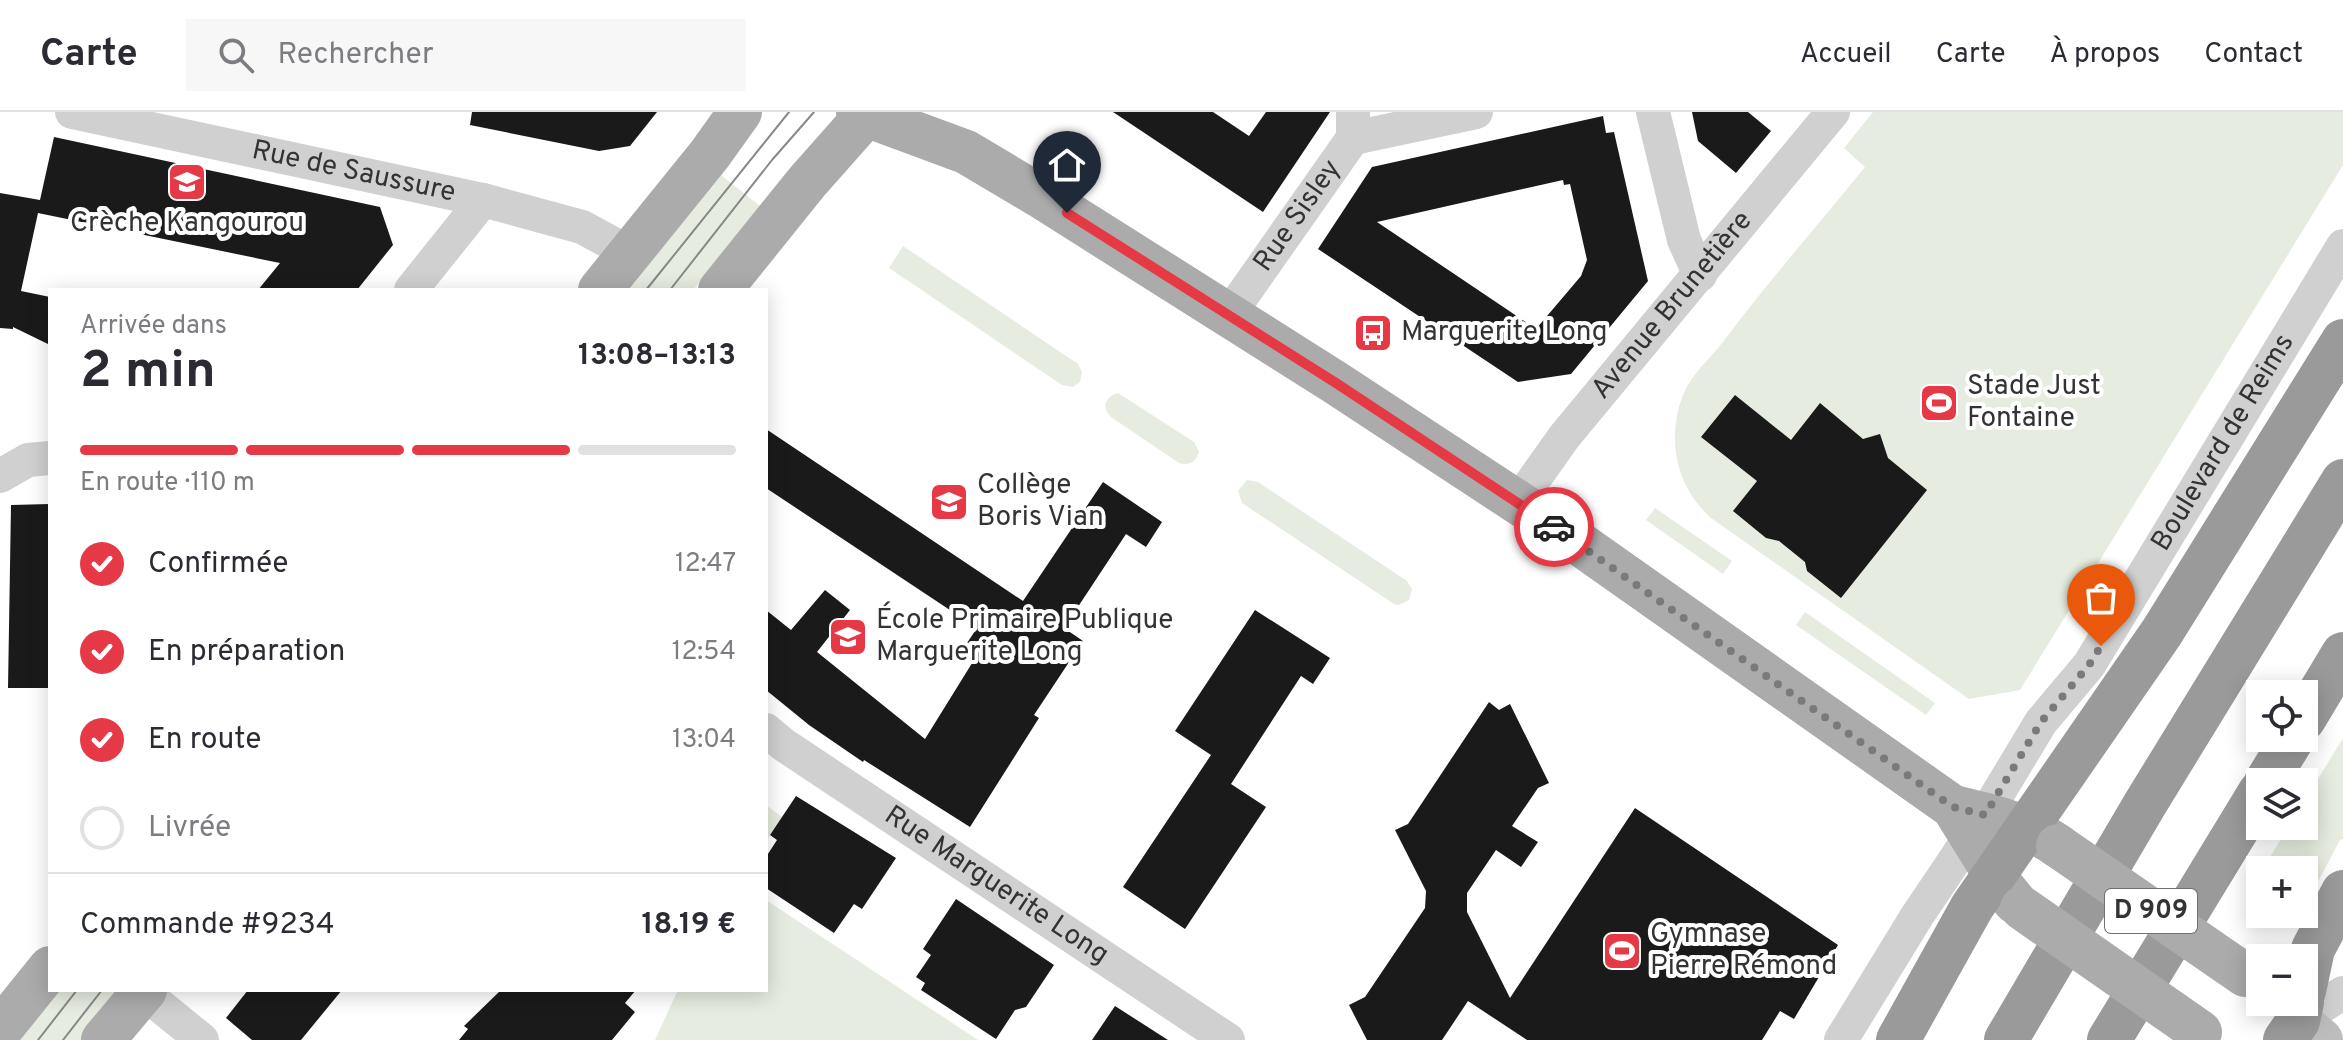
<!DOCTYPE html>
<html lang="fr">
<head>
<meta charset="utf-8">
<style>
  body { margin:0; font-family:Overpass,sans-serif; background:#f7f7f7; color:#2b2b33; height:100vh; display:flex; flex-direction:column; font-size:30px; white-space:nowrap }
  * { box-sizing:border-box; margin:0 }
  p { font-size:26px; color:#7c7c81 }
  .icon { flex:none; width:44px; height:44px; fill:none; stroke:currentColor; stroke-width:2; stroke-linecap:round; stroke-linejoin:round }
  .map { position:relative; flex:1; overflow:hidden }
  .drawer { position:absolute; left:48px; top:176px; width:720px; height:704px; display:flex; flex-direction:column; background:#fff; border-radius:0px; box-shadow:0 4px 20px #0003 }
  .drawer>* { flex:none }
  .tools { position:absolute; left:2246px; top:568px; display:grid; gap:16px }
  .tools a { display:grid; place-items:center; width:72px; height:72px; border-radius:0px; background:#fff; box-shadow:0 4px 20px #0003; font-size:40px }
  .pin { position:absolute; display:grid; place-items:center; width:68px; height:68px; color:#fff; margin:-82px -34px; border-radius:50% 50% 50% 0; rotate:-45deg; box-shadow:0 0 8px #0007 }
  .pin .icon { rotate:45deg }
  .courier { position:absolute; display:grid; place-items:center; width:80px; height:80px; margin:-40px; border:6px solid #e63946; border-radius:50%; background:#fff; color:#222; box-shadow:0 2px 10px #0007 }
  .headline em { font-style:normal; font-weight:700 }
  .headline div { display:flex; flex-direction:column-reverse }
  .headline { display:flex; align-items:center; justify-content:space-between; height:136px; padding:0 32px }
  h1 { font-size:52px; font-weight:700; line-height:60px }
  .bar { display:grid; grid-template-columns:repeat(4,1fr); gap:12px 8px; align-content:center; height:96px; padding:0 32px }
  .bar i { height:10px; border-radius:6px; background:#e1e1e2 }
  .bar .active { background:#e63946 }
  .bar p { grid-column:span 4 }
  .line { display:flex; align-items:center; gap:20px; padding:0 32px; border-top:2px solid #e1e1e2 }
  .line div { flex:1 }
  ol { padding:0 32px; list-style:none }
  li { display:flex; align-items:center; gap:24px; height:88px }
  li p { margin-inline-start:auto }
  li .icon { padding:8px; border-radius:50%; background:#e63946; color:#fff; stroke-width:4 }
  li:last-child { color:#7c7c81 }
  li i { width:44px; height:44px; border:4px solid #e1e1e2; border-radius:50% }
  header { display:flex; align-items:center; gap:48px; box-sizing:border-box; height:112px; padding:0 40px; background:#fff; border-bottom:2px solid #e1e1e2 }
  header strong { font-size:38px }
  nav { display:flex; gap:44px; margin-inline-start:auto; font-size:28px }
  .search { width:560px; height:72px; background:#f7f7f7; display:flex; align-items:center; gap:20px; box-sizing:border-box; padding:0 28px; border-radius:0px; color:#7c7c81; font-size:30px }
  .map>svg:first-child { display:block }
  .green { fill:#e6ecdf }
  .building { fill:#1a1a1a; fill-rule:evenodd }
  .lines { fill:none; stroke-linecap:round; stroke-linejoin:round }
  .street { stroke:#d0d0d0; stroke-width:34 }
  .secondary { stroke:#bdbdbd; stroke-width:44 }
  .primary { stroke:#ababab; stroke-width:44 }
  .highway { stroke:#9a9a9a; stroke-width:44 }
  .tram { stroke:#888; stroke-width:2 }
  .primary-bridge { stroke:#ababab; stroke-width:44 }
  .done { stroke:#7a7a7a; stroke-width:8; stroke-dasharray:0 14.4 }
  .route { stroke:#e63946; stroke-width:10 }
  .labels { text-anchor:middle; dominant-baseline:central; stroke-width:8; stroke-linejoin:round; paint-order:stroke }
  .shield { fill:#fff; stroke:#707070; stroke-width:2 }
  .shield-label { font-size:26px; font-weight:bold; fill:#333 }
  .street-label { font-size:28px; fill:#333; stroke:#fff }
  .poi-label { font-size:28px; fill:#333; stroke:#fff; text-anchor:start }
</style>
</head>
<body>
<header>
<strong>Carte</strong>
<div class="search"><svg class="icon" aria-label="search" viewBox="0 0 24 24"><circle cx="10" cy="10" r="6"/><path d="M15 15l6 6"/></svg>Rechercher</div>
<nav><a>Accueil</a><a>Carte</a><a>À propos</a><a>Contact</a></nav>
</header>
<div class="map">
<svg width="2343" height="928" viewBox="0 0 2343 928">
  <rect width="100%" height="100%" fill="#fff"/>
  <g class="green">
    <path d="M1873,0H2343V53L2020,578L1969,587L1711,406C1676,375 1666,327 1683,283C1692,261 1709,248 1723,230C1767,171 1818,113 1865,55L1844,36Z"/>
    <polygon points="716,59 760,94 693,178 620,178"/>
    <polygon points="903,134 1078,252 1082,260 1080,270 1073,275 1062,273 889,156"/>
    <path d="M1118,281L1194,330L1199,340C1196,350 1189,354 1179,351L1111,305C1101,295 1106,284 1118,281Z"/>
    <polygon points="1247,368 1258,370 1407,469 1412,477 1409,488 1399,493 1394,492 1242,391 1238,379"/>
    <polygon points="1655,396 1732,449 1723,462 1646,408"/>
    <polygon points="1805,500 1935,591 1926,603 1796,513"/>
    <polygon points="2343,626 2343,727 2340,728 2304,796 2304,758 2262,758 2289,714 2304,714 2304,690"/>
    <polygon points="766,693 782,705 766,729"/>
    <polygon points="766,788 978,928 655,928 677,880 675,878 766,878"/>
    <polygon points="55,878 124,878 84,928 14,928"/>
  </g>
  <g class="building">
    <polygon points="472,0 657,0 630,34 599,39 470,13"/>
    <polygon points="1113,0 1213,0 1249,24 1266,0 1330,0 1263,100"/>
    <polygon points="1692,0 1748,0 1771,19 1736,61 1698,29"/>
    <path d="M1603,4L1606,21L1614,20L1648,169L1571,262L1518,270L1318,137L1372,55ZM1563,68L1564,73L1570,72L1587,148L1581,164L1536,217L1377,110Z"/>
    <polygon points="54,25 380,95 393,133 357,178 258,178 280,151 38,101 21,179 50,185 50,233 13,215 13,217 0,216 0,81 40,88"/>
    <polygon points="1735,283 1791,328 1820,291 1863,327 1880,322 1888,346 1927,378 1841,486 1807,459 1805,450 1779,429 1766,426 1733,399 1757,369 1701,325"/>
    <polygon points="766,317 1023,489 1103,370 1162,410 1146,435 1126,422 1064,516 1083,529 1034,603 1039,606 970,715 864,648 863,650 809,613 766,578 766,498 791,518 825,478 850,498 817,540 925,627 974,548 961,540 977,516 766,376"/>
    <polygon points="50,392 50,576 8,576 11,393"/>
    <polygon points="1255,498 1330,546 1313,572 1301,564 1231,672 1266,695 1185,817 1123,775 1211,643 1175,619"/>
    <polygon points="1489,590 1499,598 1510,592 1549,671 1538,676 1512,714 1538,730 1521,755 1496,738 1467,781 1467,800 1510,886 1635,696 1838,833 1794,907 1780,899 1762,928 1527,928 1468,889 1442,928 1367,928 1349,893 1365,885 1425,796 1426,779 1395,718 1408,712"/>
    <polygon points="796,684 896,746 862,797 854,792 834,821 766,776 766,745 777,728 770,723"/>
    <polygon points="956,787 1054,853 1026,895 1015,898 996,927 921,878 925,871 916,865 931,843 923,837"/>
    <polygon points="248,878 342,878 301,928 252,928 226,906"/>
    <polygon points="501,878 636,878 625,891 635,900 612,928 459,928 468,917 464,914"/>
    <polygon points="1115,894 1168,928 1092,928"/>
  </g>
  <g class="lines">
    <g class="street">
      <path id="s1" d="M72,0L483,88L582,115L630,141"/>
      <polyline points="1653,0 1684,128 1700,163"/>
      <polyline points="1353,26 1476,0"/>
      <polyline points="411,178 483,88"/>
      <path id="s2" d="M1228,204L1353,26V0"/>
      <polyline points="0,364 28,348 50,346"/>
      <path id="s3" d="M1518,390L1564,325L1833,0"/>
      <path id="s4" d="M766,618L784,633L1228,928"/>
      <polyline points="143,880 202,928"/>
      <polyline points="2298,909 2343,881"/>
      <path id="s5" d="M1841,928L1917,804L1985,703L2041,610L2089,553L2343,134"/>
    </g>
    <polyline class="secondary" points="2298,909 2321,928"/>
    <g class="primary">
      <polyline points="858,0 966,40 1040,84 1336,271 1563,420 1953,695 2002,774 2015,790"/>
      <polyline points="600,178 710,42 740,0"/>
      <polyline points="720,178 807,70 869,0"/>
      <path d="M1953,695C1989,703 2027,712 2058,734"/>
      <polyline points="0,918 50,856"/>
      <polyline points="103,928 145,878"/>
    </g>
    <g class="highway">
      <polyline points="2304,607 2343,542"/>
      <polyline points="2266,670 2293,626"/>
      <polyline points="2304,879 2313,837 2343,780"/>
      <polyline points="1898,928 1972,795 2162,520 2343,229"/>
      <polyline points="2006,928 2145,692 2343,369"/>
      <polyline points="2109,928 2260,680"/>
      <polyline points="2285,928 2298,909 2302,890"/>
    </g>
    <g class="tram">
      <polyline points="646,178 789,0"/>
      <polyline points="670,178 772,48 814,0"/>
      <polyline points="38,928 77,878"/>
      <polyline points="63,928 102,878"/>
    </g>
    <g class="primary-bridge">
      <polyline points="2058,734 2245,863"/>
      <polyline points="2022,796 2200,920"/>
    </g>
  </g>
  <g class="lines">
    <polyline class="done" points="1554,415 1953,695 1985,703 2041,610 2089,553 2101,534"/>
    <polyline class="route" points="1067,101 1336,271 1554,415"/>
  </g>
  <defs>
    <g id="school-square" transform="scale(2)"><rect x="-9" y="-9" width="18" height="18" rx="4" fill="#e63946" stroke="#fff"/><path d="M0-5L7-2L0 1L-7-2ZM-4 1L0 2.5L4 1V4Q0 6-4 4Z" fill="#fff"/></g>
    <g id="bus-square" transform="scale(2)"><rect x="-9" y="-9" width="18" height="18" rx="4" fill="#e63946" stroke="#fff"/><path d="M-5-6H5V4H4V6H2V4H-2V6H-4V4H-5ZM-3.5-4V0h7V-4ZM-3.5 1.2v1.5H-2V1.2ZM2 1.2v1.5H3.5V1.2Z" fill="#fff"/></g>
    <g id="stadium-square" transform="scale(2)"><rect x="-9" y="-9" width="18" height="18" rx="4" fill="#e63946" stroke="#fff"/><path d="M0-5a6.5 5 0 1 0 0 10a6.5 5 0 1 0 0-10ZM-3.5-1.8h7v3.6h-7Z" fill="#fff"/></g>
  </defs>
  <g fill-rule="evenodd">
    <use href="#school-square" x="187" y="70"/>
    <use href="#bus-square" x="1373" y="221"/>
    <use href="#stadium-square" x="1939" y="291"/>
    <use href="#school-square" x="949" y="390"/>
    <use href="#school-square" x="848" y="525"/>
    <use href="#stadium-square" x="1622" y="839"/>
  </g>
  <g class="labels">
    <rect class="shield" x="2105" y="777" width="92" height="44" rx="6"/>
    <g class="shield-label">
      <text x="2151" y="799">D 909</text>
    </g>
    <g class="street-label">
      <text stroke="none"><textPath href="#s1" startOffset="288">Rue de Saussure</textPath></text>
      <text stroke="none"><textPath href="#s2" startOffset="122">Rue Sisley</textPath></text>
      <text stroke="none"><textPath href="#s3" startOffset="250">Avenue Brunetière</textPath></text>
      <text stroke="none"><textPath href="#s5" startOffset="710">Boulevard de Reims</textPath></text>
      <text stroke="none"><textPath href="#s4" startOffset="278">Rue Marguerite Long</textPath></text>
    </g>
    <g class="poi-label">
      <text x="187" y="112" text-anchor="middle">Crèche Kangourou</text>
      <text x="1401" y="221">Marguerite Long</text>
      <text x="1967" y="275">Stade Just<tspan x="1967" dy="32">Fontaine</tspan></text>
      <text x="977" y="374">Collège<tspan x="977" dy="32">Boris Vian</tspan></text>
      <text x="876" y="509">École Primaire Publique<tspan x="876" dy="32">Marguerite Long</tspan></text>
      <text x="1650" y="823">Gymnase<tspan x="1650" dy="32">Pierre Rémond</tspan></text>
    </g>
  </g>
</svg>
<div class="tools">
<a><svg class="icon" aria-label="locate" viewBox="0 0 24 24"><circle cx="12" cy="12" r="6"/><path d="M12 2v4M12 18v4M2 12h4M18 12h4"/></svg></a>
<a><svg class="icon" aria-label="layers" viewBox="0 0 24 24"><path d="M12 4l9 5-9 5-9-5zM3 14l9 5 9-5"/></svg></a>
<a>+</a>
<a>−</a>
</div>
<div class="pin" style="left:2101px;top:534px;background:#ea580c"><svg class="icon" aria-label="bag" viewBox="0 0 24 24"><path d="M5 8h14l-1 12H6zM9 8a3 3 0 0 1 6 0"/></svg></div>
<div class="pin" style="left:1067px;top:101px;background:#1f2937"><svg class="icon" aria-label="home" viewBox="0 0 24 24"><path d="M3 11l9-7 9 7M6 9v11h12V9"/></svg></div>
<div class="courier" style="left:1554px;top:415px"><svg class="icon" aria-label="car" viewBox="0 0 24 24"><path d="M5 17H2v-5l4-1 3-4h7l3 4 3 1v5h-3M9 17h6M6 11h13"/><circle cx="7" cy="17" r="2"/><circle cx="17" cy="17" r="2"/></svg></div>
<section class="drawer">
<div class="headline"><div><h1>2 min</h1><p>Arrivée dans</p></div><em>13:08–13:13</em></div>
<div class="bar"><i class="active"></i><i class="active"></i><i class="active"></i><i></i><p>En route · 110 m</p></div>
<ol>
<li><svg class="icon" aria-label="check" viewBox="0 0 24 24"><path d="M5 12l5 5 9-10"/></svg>Confirmée<p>12:47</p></li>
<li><svg class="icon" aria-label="check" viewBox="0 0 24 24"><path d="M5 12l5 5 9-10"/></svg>En préparation<p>12:54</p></li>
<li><svg class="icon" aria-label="check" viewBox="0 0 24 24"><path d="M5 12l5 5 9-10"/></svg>En route<p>13:04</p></li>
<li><i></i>Livrée</li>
</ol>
<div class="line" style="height:104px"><div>Commande #9234</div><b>18.19 €</b></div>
</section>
</div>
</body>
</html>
